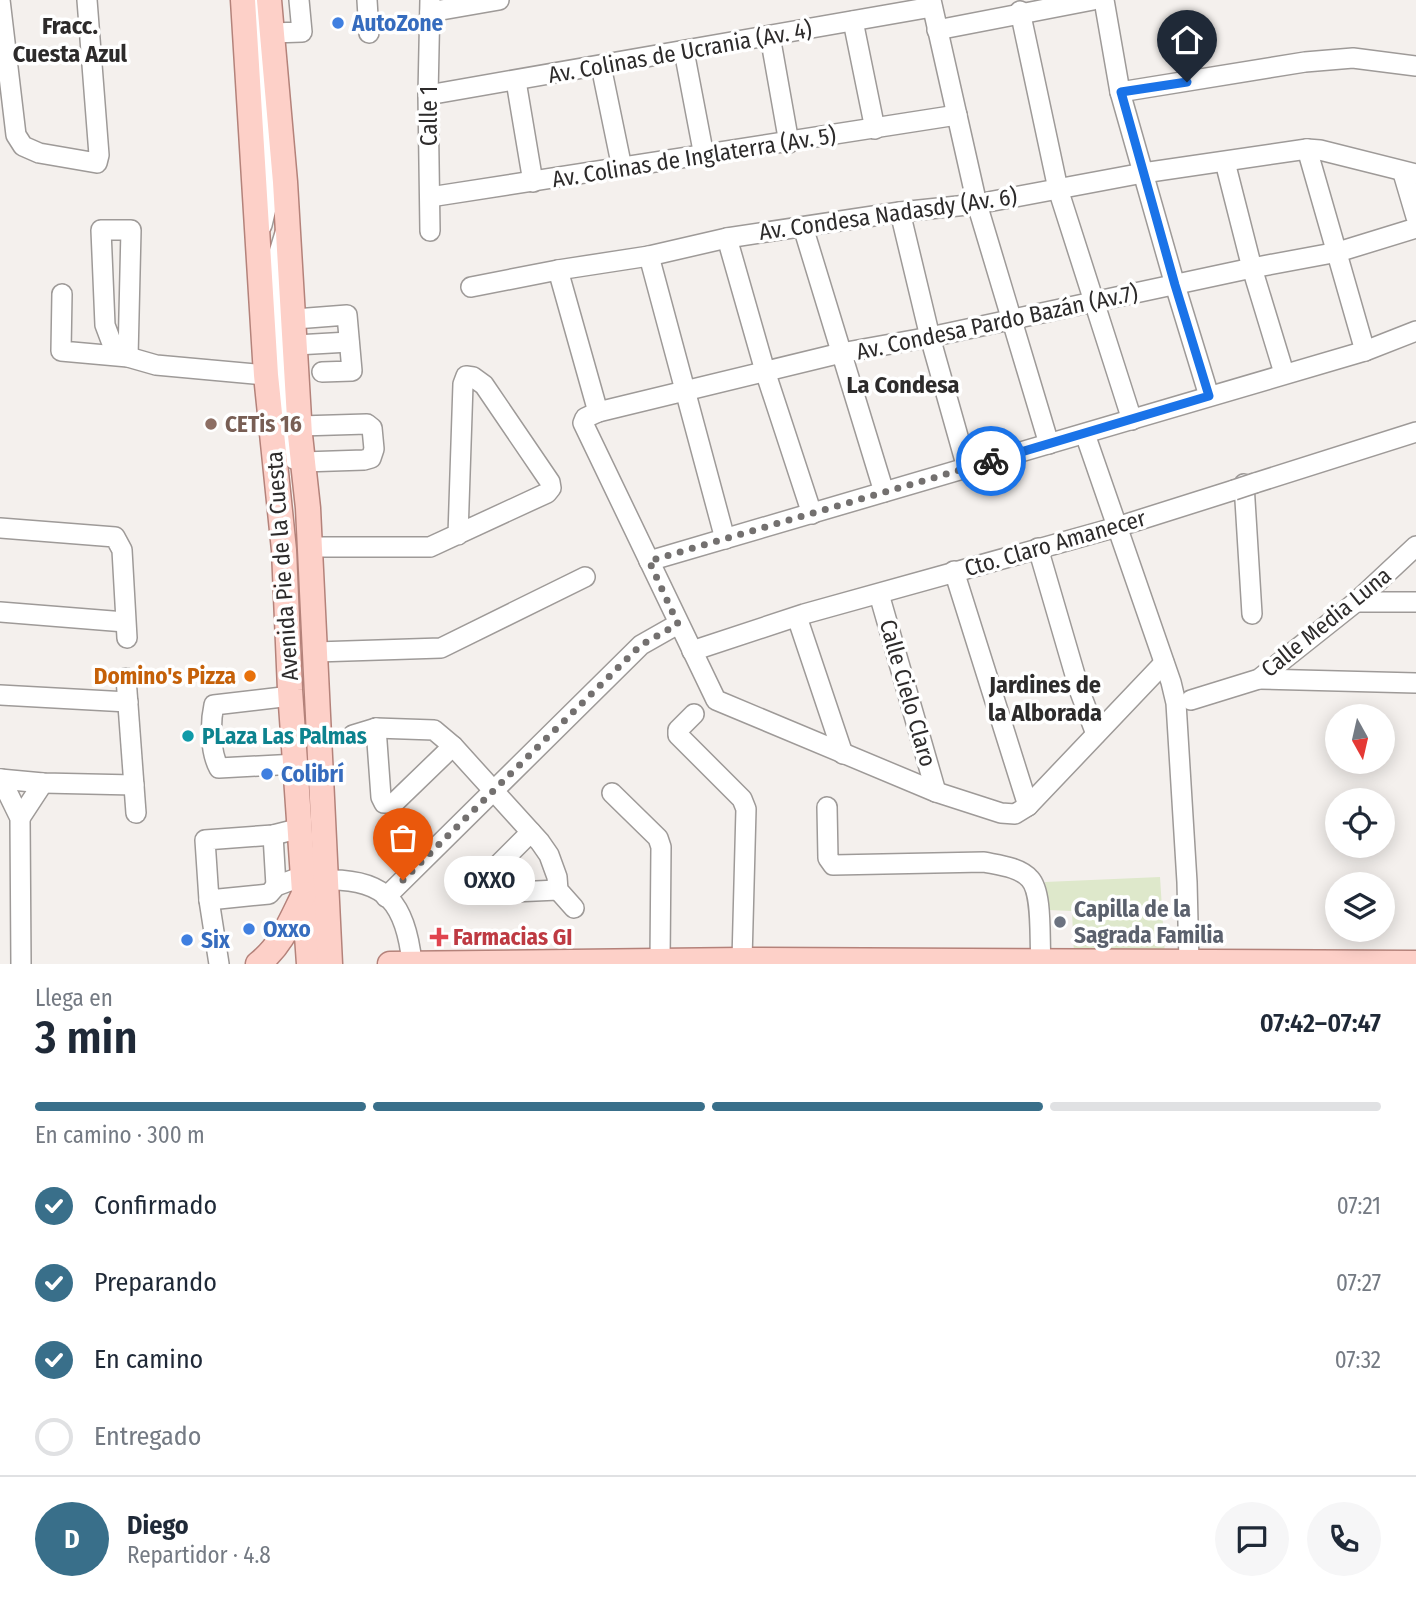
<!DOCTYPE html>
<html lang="es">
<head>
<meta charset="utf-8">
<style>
  body { margin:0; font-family:"Fira Sans Condensed",sans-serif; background:#f6f6f7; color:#1f2937; height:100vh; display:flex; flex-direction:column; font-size:26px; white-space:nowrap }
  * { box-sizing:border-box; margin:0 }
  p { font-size:23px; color:#747a83 }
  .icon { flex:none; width:38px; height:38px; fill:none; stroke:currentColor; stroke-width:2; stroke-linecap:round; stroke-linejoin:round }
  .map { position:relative; height:964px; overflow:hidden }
  .details { display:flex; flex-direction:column; background:#fff; flex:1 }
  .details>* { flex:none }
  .needle { width:46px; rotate:172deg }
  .controls { position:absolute; left:1325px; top:704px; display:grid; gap:14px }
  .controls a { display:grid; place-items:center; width:70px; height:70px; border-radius:50%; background:#fff; box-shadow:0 4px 18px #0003; font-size:35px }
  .pin { position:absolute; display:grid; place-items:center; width:60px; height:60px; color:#fff; margin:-72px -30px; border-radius:50% 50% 50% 0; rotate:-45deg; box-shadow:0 0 7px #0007 }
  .pin .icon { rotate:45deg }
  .courier { position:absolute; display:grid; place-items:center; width:70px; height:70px; margin:-35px; border:5px solid #1a73e8; border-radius:50%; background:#fff; color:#222; box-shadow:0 2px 9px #0007 }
  .bubble { position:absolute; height:49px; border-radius:24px; background:#fff; box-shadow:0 4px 18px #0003; font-size:23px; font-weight:600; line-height:49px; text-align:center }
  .headline em { font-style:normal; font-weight:600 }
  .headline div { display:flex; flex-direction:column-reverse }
  .headline { display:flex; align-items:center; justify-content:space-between; height:119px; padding:0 35px }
  h1 { font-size:46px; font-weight:600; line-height:52px }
  .bar { display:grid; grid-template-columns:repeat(4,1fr); gap:10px 7px; align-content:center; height:84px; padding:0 35px }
  .bar i { height:9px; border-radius:5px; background:#e0e1e3 }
  .bar .on { background:#396f8a }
  .bar p { grid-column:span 4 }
  .line { display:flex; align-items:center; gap:18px; padding:0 35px; border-top:2px solid #e0e1e3 }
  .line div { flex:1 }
  .round { display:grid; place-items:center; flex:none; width:74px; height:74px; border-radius:37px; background:#f6f6f7 }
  ol { padding:0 35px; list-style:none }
  li { display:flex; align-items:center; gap:21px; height:77px }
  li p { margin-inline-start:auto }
  li .icon { padding:7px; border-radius:50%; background:#396f8a; color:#fff; stroke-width:4 }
  li:last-child { color:#747a83 }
  li i { width:38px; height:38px; border:4px solid #e0e1e3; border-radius:50% }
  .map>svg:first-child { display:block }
  .green { fill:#dee8cb }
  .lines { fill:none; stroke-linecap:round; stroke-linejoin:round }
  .minor-casing { stroke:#9e9a98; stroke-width:22 }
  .major-casing { stroke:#b4827a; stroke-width:27 }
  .minor { stroke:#fff; stroke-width:19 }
  .major { stroke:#fdd0c8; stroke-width:24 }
  .minor-bridge-casing { stroke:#9e9a98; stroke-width:22; stroke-linecap:butt }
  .minor-bridge { stroke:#fff; stroke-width:19 }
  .done { stroke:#73706f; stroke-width:7; stroke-dasharray:0 12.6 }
  .route { stroke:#1a73e8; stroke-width:9 }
  .shop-dot { fill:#3f7fe0; stroke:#fff; stroke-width:2.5 }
  .education-dot { fill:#8d6e63; stroke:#fff; stroke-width:2.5 }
  .food-dot { fill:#e8710a; stroke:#fff; stroke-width:2.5 }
  .culture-dot { fill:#0f9aa8; stroke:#fff; stroke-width:2.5 }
  .worship-dot { fill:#6b7280; stroke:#fff; stroke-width:2.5 }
  .health-dot { fill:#e0444e; stroke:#fff; stroke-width:2.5 }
  .labels { text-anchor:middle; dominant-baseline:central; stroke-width:7; stroke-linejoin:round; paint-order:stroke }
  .shop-label { font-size:23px; font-weight:bold; fill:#366cbe; stroke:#fff; text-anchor:start }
  .street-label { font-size:23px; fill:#2d2b2b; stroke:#fff }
  .education-label { font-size:23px; font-weight:bold; fill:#785e54; stroke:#fff; text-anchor:start }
  .food-label { font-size:23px; font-weight:bold; fill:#c56008; stroke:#fff; text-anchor:end }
  .culture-label { font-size:23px; font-weight:bold; fill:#0d838f; stroke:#fff; text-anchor:start }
  .worship-label { font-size:23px; font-weight:bold; fill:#5b616d; stroke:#fff; text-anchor:start }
  .health-label { font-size:23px; font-weight:bold; fill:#be3a42; stroke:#fff; text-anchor:start }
  .neighbourhood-label { font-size:24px; font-weight:bold; fill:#2d2b2b; stroke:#fff }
</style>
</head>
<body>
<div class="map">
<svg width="1416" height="964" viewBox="0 0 1416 964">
  <rect width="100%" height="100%" fill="#f4f0ed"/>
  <polygon class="green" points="1160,877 1165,955 1074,956 1072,911 1048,910 1045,882"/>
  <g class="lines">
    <g class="minor-casing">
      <g id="minor">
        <polyline points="0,0 16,135 23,146 39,153 97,163 99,155 87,0"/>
        <polyline points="256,0 272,183 262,225"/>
        <polyline points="367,0 369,33"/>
        <polyline points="430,0 428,95 430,231"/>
        <polyline points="931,0 977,204 1049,444"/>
        <polyline points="1104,0 1120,92 1175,285 1209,396"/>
        <polyline points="1020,11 1058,189 1132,420"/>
        <polyline points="430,12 499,0"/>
        <polyline points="853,21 875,129"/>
        <polyline points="937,30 1093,0"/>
        <polyline points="272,33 302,32 299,0"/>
        <polyline points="770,36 789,143"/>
        <polyline points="684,51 704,156"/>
        <polyline points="601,66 622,168"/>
        <polyline points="516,81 533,182"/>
        <polyline points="1120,92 1305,62 1353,58 1416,66"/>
        <polyline points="428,95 932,7"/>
        <polyline points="1307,149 1365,351"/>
        <polyline points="1225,162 1252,268 1284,373"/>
        <polyline points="1403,173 1416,217"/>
        <polyline points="430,197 957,115"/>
        <polyline points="900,212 930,337 967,468"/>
        <polyline points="803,227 884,492"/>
        <polygon points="101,230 131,230 128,357 111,341 105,325"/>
        <polyline points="285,233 275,266 287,431 294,459"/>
        <polyline points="727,238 765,371 812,514"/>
        <polyline points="649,256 725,539"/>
        <polyline points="558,270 598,412"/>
        <polyline points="471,287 558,270 649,256 727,238 900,212 977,204 1143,173 1307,149 1320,150 1416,174"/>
        <polyline points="62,294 61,351 128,357 156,365 266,375"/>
        <polyline points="295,319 347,315 352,371 322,372"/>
        <polyline points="296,345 349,342"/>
        <polyline points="300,426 367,424 372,428 374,449 371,458 364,460 303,462"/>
        <polyline points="1085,434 1171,682 1176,703 1187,882 1189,963"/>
        <polyline points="1255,483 1416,432"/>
        <polyline points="1244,484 1252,614"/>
        <polyline points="0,528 115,537 122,550 127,638"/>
        <polyline points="310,547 430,547 547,493 551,488 550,482 484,385 473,377 466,376 463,384 458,535"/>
        <polyline points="1038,548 1080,692 1096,734"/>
        <polyline points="649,561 1365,351 1416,331"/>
        <polyline points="954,571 1028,806"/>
        <polyline points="879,594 936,792"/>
        <polyline points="1356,602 1416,602"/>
        <polyline points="0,612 125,622"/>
        <polyline points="797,617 843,754"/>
        <polyline points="692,651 804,614 1117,527 1234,490"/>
        <polyline points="316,652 441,648 585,577"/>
        <polyline points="1164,663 1028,806 1015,814 1001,813 936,792 716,700 583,423 585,418 598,412 841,353 930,337 1252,268 1338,252 1416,228"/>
        <polyline points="126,678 136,813"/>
        <polyline points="1259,679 1416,683"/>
        <polyline points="0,695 128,702"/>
        <path d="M291,696L214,705C210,723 210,752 219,768L297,764"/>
        <polyline points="1191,700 1259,679 1356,602 1416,546"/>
        <polyline points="694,714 678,730 678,735 742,799 746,809 742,960"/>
        <polyline points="376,728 381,797 384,803 394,803 453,746"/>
        <polyline points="353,735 376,728 434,730 453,746 540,842 549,855 557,877 558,890 574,908"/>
        <polyline points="0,779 43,783 134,785"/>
        <polyline points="1,779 20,818 21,964"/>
        <polyline points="612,793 658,838 661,847 660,961"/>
        <path d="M827,807L828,858L833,865L984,862C998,865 1020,867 1030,879C1043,893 1039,940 1041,960"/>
        <polyline points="20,818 43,783"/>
        <polyline points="301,828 273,835 205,840 209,900 269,894 276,886 303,876"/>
        <polyline points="531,832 482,881 483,889 489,893 558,890"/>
        <polyline points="273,835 276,886"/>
        <path d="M326,880C387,878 406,905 412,963"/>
        <polyline points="386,897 641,645 678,624"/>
        <polyline points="209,900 219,964"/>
      </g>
    </g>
    <g class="major-casing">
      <g id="major">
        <polyline points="243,0 266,375 284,550 290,690 309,964"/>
        <polyline points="269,0 285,182 300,435 308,508 330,964"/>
        <path d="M258,964C282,945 291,920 304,894"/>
        <polyline points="390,964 742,960 1416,963"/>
      </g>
    </g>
    <use href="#minor" class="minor"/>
    <use href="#major" class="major"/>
    <g class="minor-bridge-casing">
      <polyline id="minor-bridge" points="1234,490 1255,483"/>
    </g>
    <use href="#minor-bridge" class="minor-bridge"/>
  </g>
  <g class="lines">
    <polyline class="done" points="403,880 641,645 678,624 649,561 991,461"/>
    <polyline class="route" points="991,461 1209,396 1175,285 1121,92 1187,82"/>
  </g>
  <g class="shop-dot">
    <circle cx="338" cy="23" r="7"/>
    <circle cx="267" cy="774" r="7"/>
    <circle cx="249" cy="929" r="7"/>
    <circle cx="187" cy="940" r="7"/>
  </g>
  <circle class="education-dot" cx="211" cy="424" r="7"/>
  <circle class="food-dot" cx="250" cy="676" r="7"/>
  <circle class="culture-dot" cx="188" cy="736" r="7"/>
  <circle class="worship-dot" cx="1060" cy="922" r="7"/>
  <path class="health-dot" d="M435.5 926.5h7v7h7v7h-7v7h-7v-7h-7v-7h7z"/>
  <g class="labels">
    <g class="shop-label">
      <text x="352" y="23">AutoZone</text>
      <text x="281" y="774">Colibrí</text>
      <text x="263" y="929">Oxxo</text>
      <text x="201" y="940">Six</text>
    </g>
    <g class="street-label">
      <text transform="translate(680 52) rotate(-10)">Av. Colinas de Ucrania (Av. 4)</text>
      <text transform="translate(429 116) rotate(-90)">Calle 1</text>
      <text transform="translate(694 157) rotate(-9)">Av. Colinas de Inglaterra (Av. 5)</text>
      <text transform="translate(888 214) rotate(-8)">Av. Condesa Nadasdy (Av. 6)</text>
      <text transform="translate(997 322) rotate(-12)">Av. Condesa Pardo Bazán (Av.7)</text>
      <text transform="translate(1055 543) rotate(-16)">Cto. Claro Amanecer</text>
      <text transform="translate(282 566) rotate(-94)">Avenida Pie de la Cuesta</text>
      <text transform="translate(1326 622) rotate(-39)">Calle Media Luna</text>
      <text transform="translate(908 693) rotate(74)">Calle Cielo Claro</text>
    </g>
    <g class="education-label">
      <text x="225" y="424">CETis 16</text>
    </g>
    <g class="food-label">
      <text x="236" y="676">Domino's Pizza</text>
    </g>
    <g class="culture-label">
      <text x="202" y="736">PLaza Las Palmas</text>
    </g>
    <g class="worship-label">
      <text x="1074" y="909">Capilla de la<tspan x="1074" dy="26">Sagrada Familia</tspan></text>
    </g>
    <g class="health-label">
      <text x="453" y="937">Farmacias GI</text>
    </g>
    <g class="neighbourhood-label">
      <text x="70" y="26">Fracc.<tspan x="70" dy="28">Cuesta Azul</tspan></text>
      <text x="903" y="385">La Condesa</text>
      <text x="1045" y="685">Jardines de<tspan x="1045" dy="28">la Alborada</tspan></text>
    </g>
  </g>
</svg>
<div class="controls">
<a><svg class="needle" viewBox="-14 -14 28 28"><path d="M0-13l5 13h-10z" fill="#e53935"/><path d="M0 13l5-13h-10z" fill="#747a83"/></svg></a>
<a><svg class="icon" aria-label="locate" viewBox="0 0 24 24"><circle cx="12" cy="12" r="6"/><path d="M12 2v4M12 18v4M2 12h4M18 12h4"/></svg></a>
<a><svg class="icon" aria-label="layers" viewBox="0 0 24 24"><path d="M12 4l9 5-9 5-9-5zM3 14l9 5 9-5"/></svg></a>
</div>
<div class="pin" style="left:403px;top:880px;background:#ea580c"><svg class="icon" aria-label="bag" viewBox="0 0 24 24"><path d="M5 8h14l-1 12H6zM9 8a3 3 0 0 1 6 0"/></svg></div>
<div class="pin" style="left:1187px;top:82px;background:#1f2937"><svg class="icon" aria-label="home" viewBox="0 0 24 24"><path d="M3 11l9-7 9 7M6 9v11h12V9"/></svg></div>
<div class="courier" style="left:991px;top:461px"><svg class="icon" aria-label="bike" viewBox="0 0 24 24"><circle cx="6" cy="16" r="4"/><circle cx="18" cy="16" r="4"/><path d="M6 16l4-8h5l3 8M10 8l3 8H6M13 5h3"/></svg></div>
<div class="bubble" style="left:444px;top:856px;width:91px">OXXO</div>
</div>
<section class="details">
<div class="headline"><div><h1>3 min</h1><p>Llega en</p></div><em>07:42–07:47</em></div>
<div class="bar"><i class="on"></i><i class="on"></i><i class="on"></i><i></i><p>En camino · 300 m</p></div>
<ol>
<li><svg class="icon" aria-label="check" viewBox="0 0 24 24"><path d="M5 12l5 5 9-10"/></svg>Confirmado<p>07:21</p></li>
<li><svg class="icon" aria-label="check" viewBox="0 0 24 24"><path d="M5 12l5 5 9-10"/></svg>Preparando<p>07:27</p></li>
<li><svg class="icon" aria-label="check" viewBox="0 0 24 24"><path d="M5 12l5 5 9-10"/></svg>En camino<p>07:32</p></li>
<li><i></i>Entregado</li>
</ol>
<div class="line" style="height:126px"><b class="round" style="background:#396f8a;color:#fff">D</b><div><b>Diego</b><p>Repartidor · 4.8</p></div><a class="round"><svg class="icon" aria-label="chat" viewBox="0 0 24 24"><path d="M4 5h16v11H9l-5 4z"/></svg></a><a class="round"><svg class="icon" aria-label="phone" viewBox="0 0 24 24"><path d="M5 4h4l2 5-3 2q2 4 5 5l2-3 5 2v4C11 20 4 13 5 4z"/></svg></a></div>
</section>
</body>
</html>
